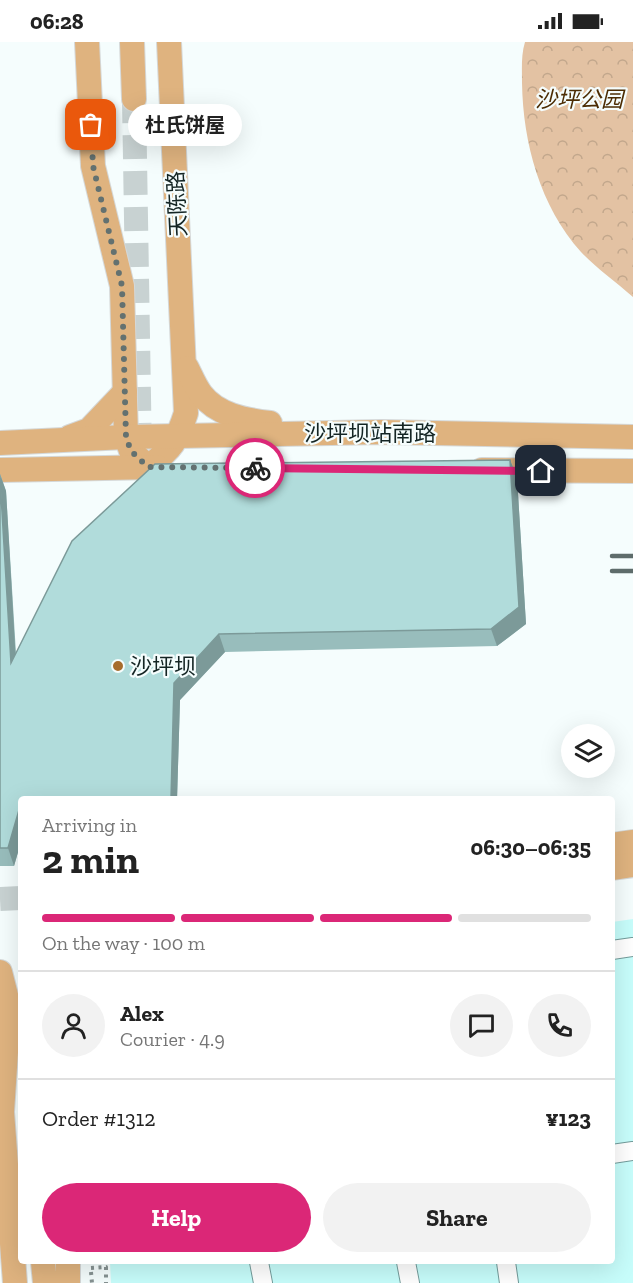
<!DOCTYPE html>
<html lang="en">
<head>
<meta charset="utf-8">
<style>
  body { margin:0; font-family:"Zilla Slab","Noto Sans SC",serif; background:#f2f2f2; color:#222; height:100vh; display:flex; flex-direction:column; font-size:22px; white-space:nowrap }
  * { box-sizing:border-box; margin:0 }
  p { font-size:20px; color:#767676 }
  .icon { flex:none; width:33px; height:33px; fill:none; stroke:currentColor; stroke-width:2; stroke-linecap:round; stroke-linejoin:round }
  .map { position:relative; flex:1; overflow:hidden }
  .sheet { position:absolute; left:18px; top:754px; width:597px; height:468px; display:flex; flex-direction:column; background:#fff; border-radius:6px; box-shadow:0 6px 24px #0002 }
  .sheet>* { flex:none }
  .fabs { position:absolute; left:561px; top:682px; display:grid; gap:12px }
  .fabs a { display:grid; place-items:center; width:54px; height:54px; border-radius:50%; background:#fff; box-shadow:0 6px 24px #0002; font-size:30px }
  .pin { position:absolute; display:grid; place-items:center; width:51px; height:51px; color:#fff; margin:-26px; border-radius:12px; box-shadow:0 3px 9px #0006 }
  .courier { position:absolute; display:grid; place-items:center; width:60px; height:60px; margin:-30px; border:4px solid #db2777; border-radius:50%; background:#fff; color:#222; box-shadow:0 2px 8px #0007 }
  .bubble { position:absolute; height:42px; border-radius:21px; background:#fff; box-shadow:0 6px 24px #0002; font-size:20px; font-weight:700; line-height:42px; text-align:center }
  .overview em { font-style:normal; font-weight:700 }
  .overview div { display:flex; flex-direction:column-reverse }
  .overview { display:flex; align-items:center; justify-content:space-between; height:102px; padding:0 24px }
  h1 { font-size:39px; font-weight:700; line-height:45px }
  .bar { display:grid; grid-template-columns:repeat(4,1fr); gap:9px 6px; align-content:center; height:72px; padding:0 24px }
  .bar i { height:8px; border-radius:4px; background:#e0e0e0 }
  .bar .active { background:#db2777 }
  .bar p { grid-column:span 4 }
  .line { display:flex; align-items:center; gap:15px; padding:0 24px; border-top:2px solid #e0e0e0 }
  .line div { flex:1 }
  .round { display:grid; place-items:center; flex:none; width:63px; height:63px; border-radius:32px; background:#f2f2f2 }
  .primary-button { display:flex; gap:12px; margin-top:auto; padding:12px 24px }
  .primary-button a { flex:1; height:69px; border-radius:36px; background:#db2777; color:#fff; font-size:24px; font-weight:700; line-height:69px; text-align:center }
  .primary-button a+a { background:#f2f2f2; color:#222 }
  .status { display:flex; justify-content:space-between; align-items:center; height:42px; padding:0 30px; background:#fff; direction:ltr }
  .status svg { height:16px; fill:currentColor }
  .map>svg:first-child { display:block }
  .built { fill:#c7fdfb }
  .park { fill:url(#park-crowns) }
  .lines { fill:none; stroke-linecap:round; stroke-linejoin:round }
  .major-tunnel { stroke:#c8d2d2; stroke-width:24; stroke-dasharray:24 12; stroke-linecap:butt }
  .minor-casing { stroke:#739c9b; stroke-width:20 }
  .major-casing { stroke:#d5d8d8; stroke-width:26 }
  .path { stroke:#869292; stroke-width:4; stroke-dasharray:3 4.5; stroke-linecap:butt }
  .minor { stroke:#fff; stroke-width:18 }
  .major { stroke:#dfb37f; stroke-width:24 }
  .rail { stroke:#5e6c6b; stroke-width:4.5 }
  .wall { fill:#98bdbc }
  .shaded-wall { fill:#7c9a99 }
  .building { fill:#b1dcdb; stroke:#7c9a99; stroke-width:1.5 }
  .done { stroke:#637170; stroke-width:6; stroke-dasharray:0 10.8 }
  .route { stroke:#db2777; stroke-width:8 }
  .poi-dot { fill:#a76d2d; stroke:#f5fdfd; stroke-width:2 }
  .labels { text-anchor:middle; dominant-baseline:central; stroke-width:4.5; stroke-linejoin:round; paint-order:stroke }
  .park-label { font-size:22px; font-style:italic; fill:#4c2c03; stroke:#f5fdfd }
  .street-label { font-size:22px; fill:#142524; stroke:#f5fdfd }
  .poi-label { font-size:22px; fill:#142524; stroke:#f5fdfd; text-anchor:start }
</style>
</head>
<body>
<div class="status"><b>06:28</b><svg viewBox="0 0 49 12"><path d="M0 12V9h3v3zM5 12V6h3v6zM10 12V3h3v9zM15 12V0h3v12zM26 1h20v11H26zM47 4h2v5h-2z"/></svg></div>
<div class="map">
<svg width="633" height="1241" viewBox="0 0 633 1241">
  <defs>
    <pattern id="park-crowns" width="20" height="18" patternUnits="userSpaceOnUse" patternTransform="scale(1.5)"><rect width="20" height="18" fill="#e3c2a3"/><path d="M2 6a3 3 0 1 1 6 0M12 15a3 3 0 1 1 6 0" fill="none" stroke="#c2a78c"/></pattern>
  </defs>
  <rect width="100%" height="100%" fill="#f5fdfd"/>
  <polygon class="built" points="633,877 633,1241 111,1241 110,1220 612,1220 612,880"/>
  <path class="park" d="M525,0H633V255C616,240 596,226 581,210C540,164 523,101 522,41C522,27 521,13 525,0Z"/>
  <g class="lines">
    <g class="major-tunnel">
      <polyline points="134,57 140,414"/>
      <polyline points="0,857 21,856"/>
    </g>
    <g class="minor-casing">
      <g id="minor">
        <polyline points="612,908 633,905"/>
        <polyline points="612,1112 633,1109"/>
        <polyline points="259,1220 263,1241"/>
        <polyline points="406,1220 410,1241"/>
        <polyline points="506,1220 509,1241"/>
      </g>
    </g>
    <g class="major-casing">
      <g id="major">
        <path d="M87,0L93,124L122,244L126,395L131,409L148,425C172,407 177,399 186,371L169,0"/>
        <polyline points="132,0 134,57"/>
        <path d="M187,326C191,334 195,344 201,352C217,373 245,378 270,381"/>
        <polyline points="70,395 89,388 125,350"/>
        <polyline points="0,401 126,395 382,390 633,395"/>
        <polyline points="0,428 157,425"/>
        <polyline points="482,428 633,429"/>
        <polyline points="612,803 633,800"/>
        <polyline points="612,826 633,823"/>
        <polyline points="0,930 9,965 2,1070 15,1241"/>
        <polyline points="43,1220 45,1241"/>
        <polyline points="68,1220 68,1241"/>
      </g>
    </g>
    <g class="path">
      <polyline points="91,1226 106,1225 106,1241"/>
      <polyline points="91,1230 92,1241"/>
    </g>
    <use href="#minor" class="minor"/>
    <use href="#major" class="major"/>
    <g class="rail">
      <polyline points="612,514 633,514"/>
      <polyline points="612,529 633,529"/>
    </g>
  </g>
  <polygon class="wall" points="510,418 517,435 526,582 497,604 225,610 180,658 177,758 21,758 21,800 14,824 0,824 0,432 6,449 16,611"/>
  <g class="shaded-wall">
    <polygon points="510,418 517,435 526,582 497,604 491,587"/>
    <polygon points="0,432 6,449 17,638 11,621"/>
    <polygon points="219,592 225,610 180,658 177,758 171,758 174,641"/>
    <polygon points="19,768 21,774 21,800 14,824 8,806"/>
  </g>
  <polygon class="building" points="510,418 519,565 491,587 219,592 174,641 171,757 21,758 21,768 19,768 8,806 0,806 0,436 11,621 72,499 155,422"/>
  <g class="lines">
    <polyline class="done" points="91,83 93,124 122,244 126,395 131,409 148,425 255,426"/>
    <polyline class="route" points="255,426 541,429"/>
  </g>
  <circle class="poi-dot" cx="118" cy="624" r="6"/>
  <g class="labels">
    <g class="park-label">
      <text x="579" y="57">沙坪公园</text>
    </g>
    <g class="street-label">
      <text transform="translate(177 162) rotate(-93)">天陈路</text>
      <text x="370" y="391">沙坪坝站南路</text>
    </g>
    <g class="poi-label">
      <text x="130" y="624">沙坪坝</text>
    </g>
  </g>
</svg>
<div class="fabs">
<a><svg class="icon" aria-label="layers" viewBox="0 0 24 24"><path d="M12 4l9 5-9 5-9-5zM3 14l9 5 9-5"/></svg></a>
</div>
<div class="pin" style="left:91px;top:83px;background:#ea580c"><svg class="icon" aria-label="bag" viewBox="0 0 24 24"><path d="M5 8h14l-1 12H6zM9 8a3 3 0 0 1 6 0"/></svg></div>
<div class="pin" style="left:541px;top:429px;background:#1f2937"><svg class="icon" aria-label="home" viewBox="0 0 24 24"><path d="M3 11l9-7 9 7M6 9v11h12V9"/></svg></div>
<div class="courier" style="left:255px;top:426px"><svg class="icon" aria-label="bike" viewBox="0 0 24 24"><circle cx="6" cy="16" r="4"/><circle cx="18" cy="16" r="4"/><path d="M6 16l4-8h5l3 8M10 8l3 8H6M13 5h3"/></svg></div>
<div class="bubble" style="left:128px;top:62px;width:114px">杜氏饼屋</div>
<section class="sheet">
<div class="overview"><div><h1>2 min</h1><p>Arriving in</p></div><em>06:30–06:35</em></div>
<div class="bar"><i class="active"></i><i class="active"></i><i class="active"></i><i></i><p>On the way · 100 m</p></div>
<div class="line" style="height:108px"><a class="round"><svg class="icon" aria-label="person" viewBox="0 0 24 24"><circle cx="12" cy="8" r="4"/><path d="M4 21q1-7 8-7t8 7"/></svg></a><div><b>Alex</b><p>Courier · 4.9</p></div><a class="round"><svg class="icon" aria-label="chat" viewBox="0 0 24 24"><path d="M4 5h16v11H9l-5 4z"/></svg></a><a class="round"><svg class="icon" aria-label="phone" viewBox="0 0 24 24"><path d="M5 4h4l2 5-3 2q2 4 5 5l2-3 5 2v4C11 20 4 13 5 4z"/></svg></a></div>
<div class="line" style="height:78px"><div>Order #1312</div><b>¥123</b></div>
<div class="primary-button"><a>Help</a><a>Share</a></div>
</section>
</div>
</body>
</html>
